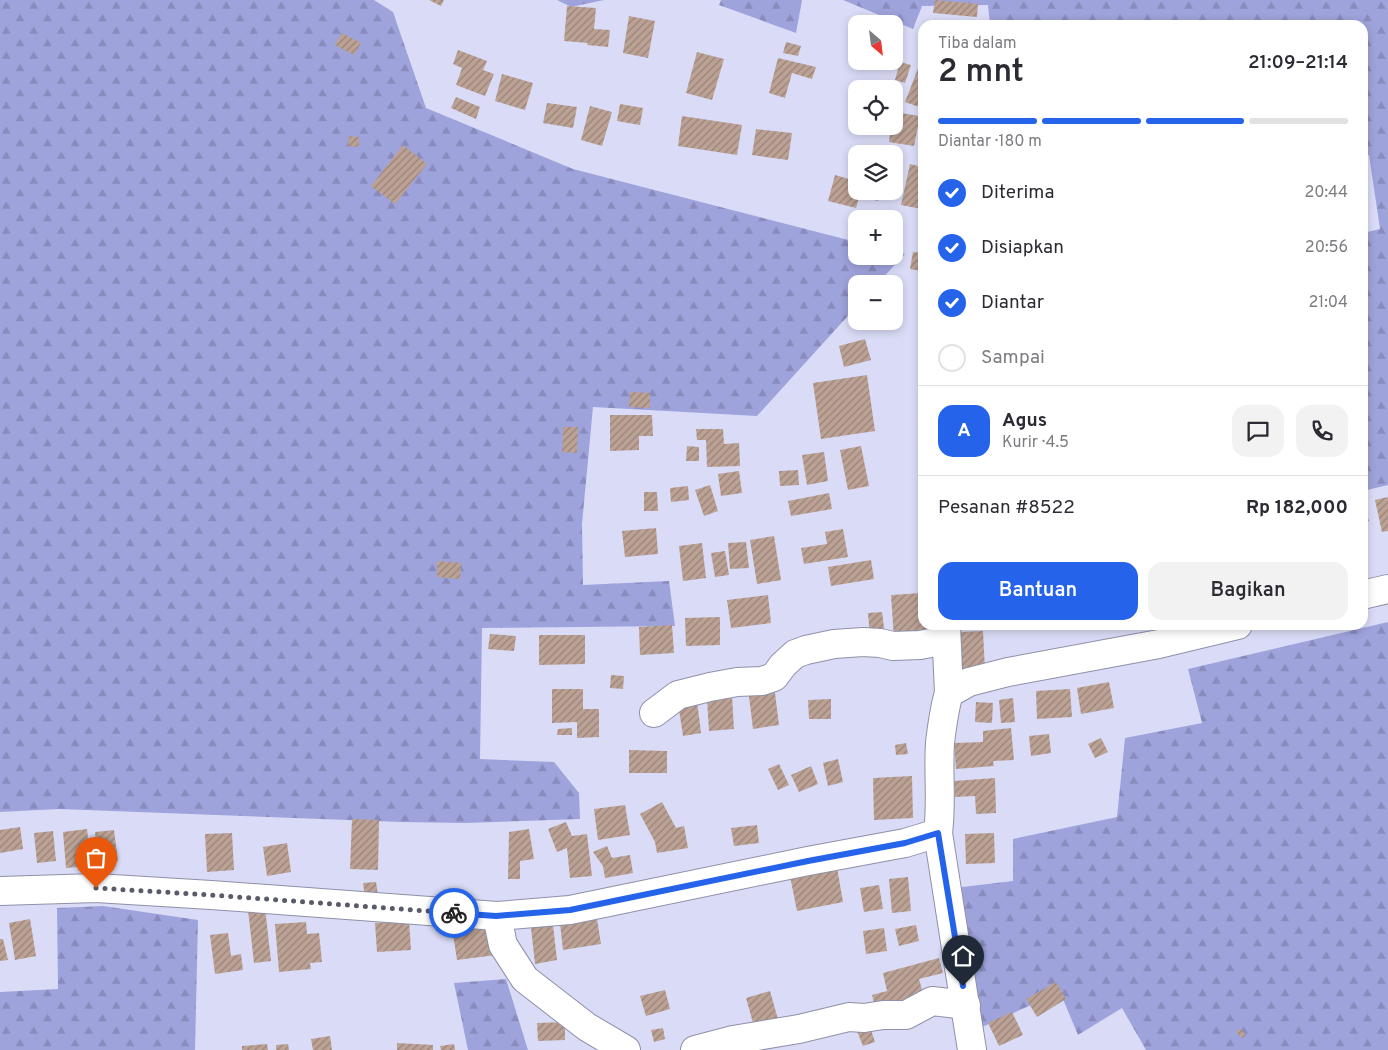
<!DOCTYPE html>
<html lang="id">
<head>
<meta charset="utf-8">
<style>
  body { margin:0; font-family:Overpass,sans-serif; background:#f2f2f3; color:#2b2b33; height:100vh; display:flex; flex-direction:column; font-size:19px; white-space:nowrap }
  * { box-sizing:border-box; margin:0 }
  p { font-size:16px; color:#7c7c81 }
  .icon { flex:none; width:28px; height:28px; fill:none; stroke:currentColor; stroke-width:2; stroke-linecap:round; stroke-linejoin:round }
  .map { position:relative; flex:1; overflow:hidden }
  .sheet { position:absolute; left:918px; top:20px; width:450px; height:610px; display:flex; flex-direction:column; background:#fff; border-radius:15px; box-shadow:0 2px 8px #0003 }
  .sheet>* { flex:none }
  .needle { width:32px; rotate:152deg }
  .fabs { position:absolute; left:848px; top:15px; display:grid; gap:10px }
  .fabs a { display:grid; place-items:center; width:55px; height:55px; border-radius:10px; background:#fff; box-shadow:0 2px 8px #0003; font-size:25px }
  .pin { position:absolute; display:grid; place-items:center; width:42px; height:42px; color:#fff; margin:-51px -21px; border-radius:50% 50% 50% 0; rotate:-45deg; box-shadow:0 0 5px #0007 }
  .pin .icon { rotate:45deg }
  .courier { position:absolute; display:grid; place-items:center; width:50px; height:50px; margin:-25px; border:4px solid #2563eb; border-radius:50%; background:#fff; color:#222; box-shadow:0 1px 6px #0007 }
  .head em { font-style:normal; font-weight:600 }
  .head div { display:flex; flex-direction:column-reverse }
  .head { display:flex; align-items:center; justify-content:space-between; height:85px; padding:0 20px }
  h1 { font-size:32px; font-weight:600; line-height:38px }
  .bar { display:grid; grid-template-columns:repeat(4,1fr); gap:8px 5px; align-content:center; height:60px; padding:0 20px }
  .bar i { height:6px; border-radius:4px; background:#e1e1e2 }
  .bar .active { background:#2563eb }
  .bar p { grid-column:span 4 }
  .line { display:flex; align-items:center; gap:12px; padding:0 20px; border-top:1px solid #e1e1e2 }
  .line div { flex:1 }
  .round { display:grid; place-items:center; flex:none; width:52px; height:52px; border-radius:15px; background:#f2f2f3 }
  ol { padding:0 20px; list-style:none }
  li { display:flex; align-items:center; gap:15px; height:55px }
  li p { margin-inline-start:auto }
  li .icon { padding:5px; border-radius:50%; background:#2563eb; color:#fff; stroke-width:4 }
  li:last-child { color:#7c7c81 }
  li i { width:28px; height:28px; border:2px solid #e1e1e2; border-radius:50% }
  .cta { display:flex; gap:10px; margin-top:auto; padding:10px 20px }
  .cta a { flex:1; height:58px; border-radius:15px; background:#2563eb; color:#fff; font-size:20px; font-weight:600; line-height:58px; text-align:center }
  .cta a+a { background:#f2f2f3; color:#2b2b33 }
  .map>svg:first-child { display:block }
  .forest { fill:url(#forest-firs) }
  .building { fill:url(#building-hatch) }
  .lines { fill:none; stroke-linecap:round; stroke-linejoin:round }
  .minor-casing { stroke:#8e90a8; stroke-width:30 }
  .minor { stroke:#fff; stroke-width:28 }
  .done { stroke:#595b6a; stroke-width:5; stroke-dasharray:0 9 }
  .route { stroke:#2563eb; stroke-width:6 }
</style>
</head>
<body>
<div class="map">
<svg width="1388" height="1050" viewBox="0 0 1388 1050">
  <defs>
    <pattern id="forest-firs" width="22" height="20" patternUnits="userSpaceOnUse" patternTransform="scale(1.25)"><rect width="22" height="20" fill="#9fa3dc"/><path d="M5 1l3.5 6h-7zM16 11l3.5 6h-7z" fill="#888bbc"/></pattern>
    <pattern id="building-hatch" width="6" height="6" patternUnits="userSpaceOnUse" patternTransform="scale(1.25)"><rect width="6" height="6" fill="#bca295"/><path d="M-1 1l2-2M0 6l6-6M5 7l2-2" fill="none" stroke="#988379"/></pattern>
  </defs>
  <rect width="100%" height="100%" fill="#dadcf7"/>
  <g class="forest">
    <polygon points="0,0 374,0 393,12 426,108 573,169 856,242 856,256 894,256 894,251 905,254 877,284 856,284 856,307 757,416 593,407 582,524 583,585 669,581 675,626 482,628 480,759 554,762 579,793 580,819 466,823 401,822 59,809 0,812"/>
    <polygon points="557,0 604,0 571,7"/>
    <polygon points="721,0 802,0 796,33 719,5"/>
    <polygon points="843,0 1388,0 1388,485 1363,491 1363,233 1380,229 1369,155 1363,156 1362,25 990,25 988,5 922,6 913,29"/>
    <polygon points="1388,622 1388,1050 1146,1050 1122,1008 1078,1035 1060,992 960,1037 954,888 1013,881 1013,839 1117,817 1125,738 1202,723 1188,669"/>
    <polygon points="103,906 198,920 195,1050 0,1050 0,992 58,989 57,908"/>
    <polygon points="506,979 528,1050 468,1050 454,983"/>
  </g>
  <g class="building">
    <polygon points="429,0 444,0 441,6"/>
    <polygon points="935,0 978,4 977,17 933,13"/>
    <polygon points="567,6 596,8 594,29 610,30 608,47 587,45 588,43 564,41"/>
    <polygon points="629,16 655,21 648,58 623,53"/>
    <polygon points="342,33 361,43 354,55 335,45"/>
    <polygon points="786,42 801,46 798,56 783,53"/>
    <polygon points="458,50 487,61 483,70 494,74 485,96 456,85 462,68 453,64"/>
    <polygon points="697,52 724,59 712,100 686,93"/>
    <polygon points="778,58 816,67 812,79 792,73 785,98 769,93"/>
    <polygon points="900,62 911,65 905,83 895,80"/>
    <polygon points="919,66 922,67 922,108 905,102"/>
    <polygon points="502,74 533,83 525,110 495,101"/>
    <polygon points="456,97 480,107 476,119 451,108"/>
    <polygon points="547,103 577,107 573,128 543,123"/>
    <polygon points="620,104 643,108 640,125 617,121"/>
    <polygon points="590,106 612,112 602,146 581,140"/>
    <polygon points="894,112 920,116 914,146 889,142 891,126 894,126"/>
    <polygon points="682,116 742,125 737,155 678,146"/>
    <polygon points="756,129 792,133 788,160 752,155"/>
    <polygon points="349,136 359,137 359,147 348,146"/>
    <polygon points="403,145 427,164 395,204 371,186"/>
    <polygon points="851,162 856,162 856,175 850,175"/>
    <polygon points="910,164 922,167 922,209 901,205"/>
    <polygon points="835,175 856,181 856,191 861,191 856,208 828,201"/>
    <polygon points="1362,181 1364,181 1366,199 1362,199"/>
    <polygon points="867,191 881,191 878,201 865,198"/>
    <polygon points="913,252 922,253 922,271 910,269"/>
    <polygon points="865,339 871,360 844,367 839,346"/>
    <polygon points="867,375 875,431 821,439 813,383"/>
    <polygon points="630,392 650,393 650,408 629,407"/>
    <polygon points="610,415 652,415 653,436 639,436 639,450 610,451"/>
    <polygon points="563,427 578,427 577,453 562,452"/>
    <polygon points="696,429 723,429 724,444 739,443 740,466 707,467 706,440 697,440"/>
    <polygon points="687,446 699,447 699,461 686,461"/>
    <polygon points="861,446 869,486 848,490 840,450"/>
    <polygon points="824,452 828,481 807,485 802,455"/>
    <polygon points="798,470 799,485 780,486 779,471"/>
    <polygon points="739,471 742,493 721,496 718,474"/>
    <polygon points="710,485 718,511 704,516 695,490"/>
    <polygon points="688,486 689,500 671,502 670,488"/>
    <polygon points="644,492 657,492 658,511 644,511"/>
    <polygon points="829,493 832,509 791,516 788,501"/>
    <polygon points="1388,497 1388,531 1382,532 1375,500"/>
    <polygon points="1362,506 1365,506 1369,521 1362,523"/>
    <polygon points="656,528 658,554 625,557 622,531"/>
    <polygon points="843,529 848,557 804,564 801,548 827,544 825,532"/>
    <polygon points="774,536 781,580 757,584 750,540"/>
    <polygon points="746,542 749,568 730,569 728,543"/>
    <polygon points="702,543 706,578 683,581 679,546"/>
    <polygon points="725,551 729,575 715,577 711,553"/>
    <polygon points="871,560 874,579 831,586 828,567"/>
    <polygon points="437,561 461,563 460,579 437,577"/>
    <polygon points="922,593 922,625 935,625 935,635 894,639 891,595"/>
    <polygon points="768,595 771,623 731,628 727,600"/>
    <polygon points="882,612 885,635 870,637 868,613"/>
    <polygon points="720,617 720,645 686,646 685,618"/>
    <polygon points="672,625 674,653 640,655 639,627"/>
    <polygon points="983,631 985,670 958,671 957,632"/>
    <polygon points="490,634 516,636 514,651 488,649"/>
    <polygon points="539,635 585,635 585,664 539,665"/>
    <polygon points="611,675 624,676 623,689 610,688"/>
    <polygon points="1109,682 1114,708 1081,714 1077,688"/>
    <polygon points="774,685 779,725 753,729 748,688"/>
    <polygon points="552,689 583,689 583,709 599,709 599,737 577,738 577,722 552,723"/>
    <polygon points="1070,689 1072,717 1037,719 1036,691"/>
    <polygon points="732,696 734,729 709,731 707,698"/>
    <polygon points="1013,698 1015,722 1001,723 999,700"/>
    <polygon points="831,699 831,719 809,719 808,700"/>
    <polygon points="697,701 701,733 683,736 678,703"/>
    <polygon points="976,702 993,703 992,723 975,722"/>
    <polygon points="572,728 572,735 557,735 558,729"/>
    <polygon points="1011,728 1014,760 993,761 994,766 956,769 954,743 983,742 983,731"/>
    <polygon points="1049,734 1051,753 1031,756 1029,736"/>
    <polygon points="1101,738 1108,752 1095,758 1088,744"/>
    <polygon points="906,743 908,754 896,755 895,745"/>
    <polygon points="629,750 667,751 667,773 629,773"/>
    <polygon points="838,759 843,782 828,786 823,763"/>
    <polygon points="779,764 789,785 778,790 768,769"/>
    <polygon points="811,766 818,784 799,792 791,775"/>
    <polygon points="912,776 913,818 874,820 873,778"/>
    <polygon points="995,778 996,813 976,814 975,796 955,797 954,781"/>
    <polygon points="662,802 676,828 684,826 688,848 657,853 655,842 640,814"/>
    <polygon points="625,805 630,835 598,840 594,809"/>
    <polygon points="352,819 379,820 378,870 350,869"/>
    <polygon points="566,822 572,836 587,834 592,876 570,878 567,848 557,852 548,829"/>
    <polygon points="757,825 759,843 734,846 731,828"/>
    <polygon points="20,827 23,849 0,853 0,830"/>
    <polygon points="87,829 91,866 66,868 63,832"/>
    <polygon points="529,829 534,859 520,861 520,879 508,879 509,832"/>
    <polygon points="114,830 118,861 98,863 95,832"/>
    <polygon points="53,831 56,861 37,863 34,833"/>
    <polygon points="232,833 234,870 207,872 205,834"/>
    <polygon points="994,833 995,863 966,864 965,834"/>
    <polygon points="287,843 291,872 267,876 263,847"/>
    <polygon points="607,846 612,858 630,855 633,873 605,878 603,866 593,852"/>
    <polygon points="836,862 843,902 797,911 789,871"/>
    <polygon points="908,877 911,911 892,913 889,879"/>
    <polygon points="376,882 378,895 365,897 363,883"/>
    <polygon points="879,885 883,909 864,912 860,888"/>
    <polygon points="265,908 271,961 254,963 248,910"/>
    <polygon points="30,919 36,956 15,960 9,923"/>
    <polygon points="597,919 601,944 563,950 560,924"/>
    <polygon points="409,921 411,950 377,952 375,923"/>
    <polygon points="306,922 307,934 319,933 322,962 310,963 311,969 279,972 275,924"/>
    <polygon points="491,922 496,955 457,960 452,928"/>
    <polygon points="553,925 557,960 535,964 531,928"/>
    <polygon points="916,925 919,941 899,946 895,929"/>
    <polygon points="884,928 887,951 866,954 863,931"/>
    <polygon points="228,933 231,956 241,954 243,970 215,974 210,935"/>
    <polygon points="0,939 3,939 8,960 0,961"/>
    <polygon points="939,958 943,973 919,979 924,997 876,1010 872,995 887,991 883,973"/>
    <polygon points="1056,982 1066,999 1037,1017 1026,999"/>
    <polygon points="665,990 670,1009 646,1016 640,996"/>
    <polygon points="770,991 779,1023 755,1030 746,998"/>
    <polygon points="1012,1012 1023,1035 999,1046 988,1023"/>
    <polygon points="565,1022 565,1040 538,1041 537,1023"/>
    <polygon points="869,1024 875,1042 863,1046 856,1029"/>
    <polygon points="663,1028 665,1039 654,1042 651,1030"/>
    <polygon points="1239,1028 1246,1035 1242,1038 1236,1032"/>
    <polygon points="330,1036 332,1050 313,1050 311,1039"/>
    <polygon points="397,1043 433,1045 433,1050 397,1050"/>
    <polygon points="267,1044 268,1050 242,1050 242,1046"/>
    <polygon points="288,1044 289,1050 276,1050 276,1045"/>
    <polygon points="454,1044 455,1050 441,1050 440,1046"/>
  </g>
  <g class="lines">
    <g class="minor-casing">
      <g id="minor">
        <polyline points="1362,595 1388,589"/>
        <polyline points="946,625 949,693"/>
        <polyline points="654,713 678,695 710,687 737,682 762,681 774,677 783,665 795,654 806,650 834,644 863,642 880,643 893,646 920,645 946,640"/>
        <polyline points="0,891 96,888 211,895 497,916 570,910 808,861 905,843 938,833"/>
        <polyline points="497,916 503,945 525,979 587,1027 626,1050"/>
        <polyline points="695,1050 733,1040 799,1029 849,1017 864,1018 883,1015 906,1015 932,1001 966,1005"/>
        <path d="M972,1050L938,833C942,803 938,773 940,743C942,726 944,709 949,693L969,682L1008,672L1159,644L1238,625"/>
      </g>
    </g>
    <use href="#minor" class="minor"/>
  </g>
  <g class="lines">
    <polyline class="done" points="96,888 211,895 454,913"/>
    <polyline class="route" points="454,913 496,916 570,910 808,861 905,843 938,833 963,986"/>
  </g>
</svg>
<div class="fabs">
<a><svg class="needle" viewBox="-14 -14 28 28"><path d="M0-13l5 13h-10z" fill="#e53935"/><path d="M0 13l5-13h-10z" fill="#7c7c81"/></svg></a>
<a><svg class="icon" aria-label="locate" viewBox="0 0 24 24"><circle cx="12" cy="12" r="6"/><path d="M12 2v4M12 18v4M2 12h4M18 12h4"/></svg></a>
<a><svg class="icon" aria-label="layers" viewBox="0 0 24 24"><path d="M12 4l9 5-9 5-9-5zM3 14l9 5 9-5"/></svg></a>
<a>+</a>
<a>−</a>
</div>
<div class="pin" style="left:96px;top:888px;background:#ea580c"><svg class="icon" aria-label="bag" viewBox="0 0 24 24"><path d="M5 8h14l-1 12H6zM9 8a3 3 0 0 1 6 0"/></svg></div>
<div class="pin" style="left:963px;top:986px;background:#1f2937"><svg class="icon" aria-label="home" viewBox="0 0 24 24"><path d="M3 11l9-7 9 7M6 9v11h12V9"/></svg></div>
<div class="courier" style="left:454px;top:913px"><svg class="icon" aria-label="bike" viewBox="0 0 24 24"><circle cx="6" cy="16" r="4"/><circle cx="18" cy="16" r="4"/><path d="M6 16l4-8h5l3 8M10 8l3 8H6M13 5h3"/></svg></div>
<section class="sheet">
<div class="head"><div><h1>2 mnt</h1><p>Tiba dalam</p></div><em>21:09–21:14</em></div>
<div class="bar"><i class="active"></i><i class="active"></i><i class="active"></i><i></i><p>Diantar · 180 m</p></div>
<ol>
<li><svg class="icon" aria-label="check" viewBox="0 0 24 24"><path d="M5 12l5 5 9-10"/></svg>Diterima<p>20:44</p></li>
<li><svg class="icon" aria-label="check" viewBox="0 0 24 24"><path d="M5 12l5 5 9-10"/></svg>Disiapkan<p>20:56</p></li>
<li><svg class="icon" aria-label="check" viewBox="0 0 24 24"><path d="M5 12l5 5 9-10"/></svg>Diantar<p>21:04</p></li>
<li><i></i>Sampai</li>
</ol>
<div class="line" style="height:90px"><b class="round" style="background:#2563eb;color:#fff">A</b><div><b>Agus</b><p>Kurir · 4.5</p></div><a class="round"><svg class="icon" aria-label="chat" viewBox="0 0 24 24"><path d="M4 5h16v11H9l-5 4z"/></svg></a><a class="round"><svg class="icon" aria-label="phone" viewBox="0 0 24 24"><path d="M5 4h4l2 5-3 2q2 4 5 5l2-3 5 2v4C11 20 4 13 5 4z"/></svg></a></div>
<div class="line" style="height:65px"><div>Pesanan #8522</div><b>Rp 182,000</b></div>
<div class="cta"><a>Bantuan</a><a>Bagikan</a></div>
</section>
</div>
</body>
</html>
